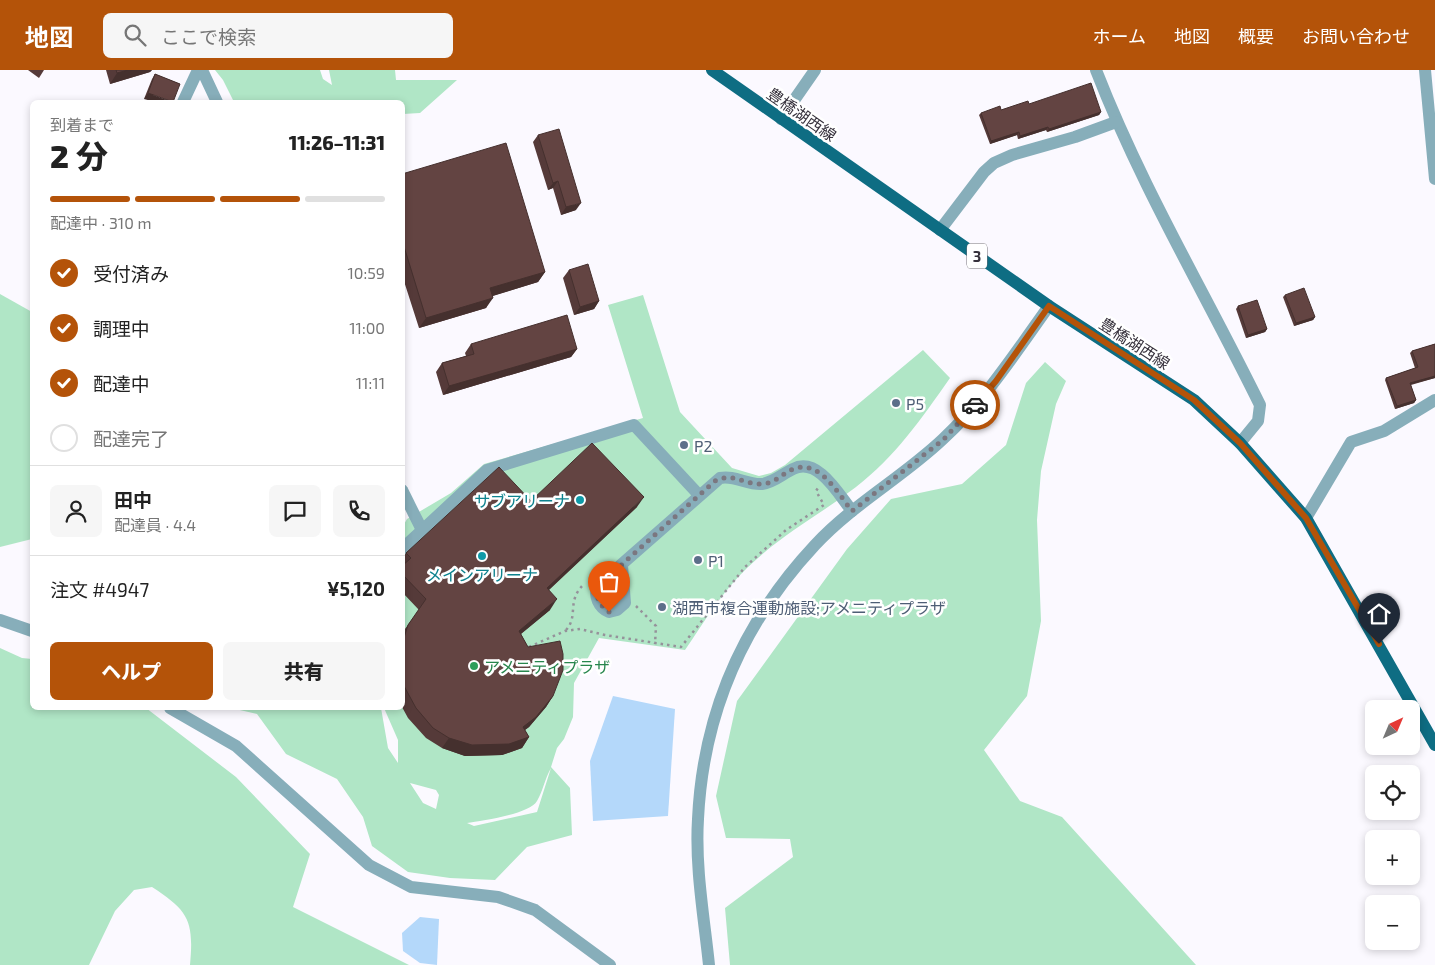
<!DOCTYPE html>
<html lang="ja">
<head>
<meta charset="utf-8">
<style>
  body { margin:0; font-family:"Exo 2","Noto Sans JP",sans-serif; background:#f6f6f6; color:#222; height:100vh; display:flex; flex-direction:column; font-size:19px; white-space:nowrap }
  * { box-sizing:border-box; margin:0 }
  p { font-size:16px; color:#767676 }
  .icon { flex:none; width:28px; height:28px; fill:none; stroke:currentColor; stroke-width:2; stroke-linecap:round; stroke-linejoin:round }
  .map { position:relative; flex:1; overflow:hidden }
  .sheet { position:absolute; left:30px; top:30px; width:375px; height:610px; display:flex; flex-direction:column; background:#fff; border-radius:8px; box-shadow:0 2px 8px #0003 }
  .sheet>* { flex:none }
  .needle { width:32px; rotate:44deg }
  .fabs { position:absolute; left:1365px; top:630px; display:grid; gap:10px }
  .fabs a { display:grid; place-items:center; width:55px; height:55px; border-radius:8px; background:#fff; box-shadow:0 2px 8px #0003; font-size:25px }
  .pin { position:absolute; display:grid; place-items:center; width:42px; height:42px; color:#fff; margin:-51px -21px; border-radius:50% 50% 50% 0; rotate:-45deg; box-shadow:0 0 5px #0007 }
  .pin .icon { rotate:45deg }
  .courier { position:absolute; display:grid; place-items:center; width:50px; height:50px; margin:-25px; border:4px solid #b45309; border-radius:50%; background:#fff; color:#222; box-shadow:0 1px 6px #0007 }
  .summary em { font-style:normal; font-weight:800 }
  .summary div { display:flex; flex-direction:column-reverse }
  .summary { display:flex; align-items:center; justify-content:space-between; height:85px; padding:0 20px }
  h1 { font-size:32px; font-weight:800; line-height:38px }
  .bar { display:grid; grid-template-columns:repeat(4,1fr); gap:8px 5px; align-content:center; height:60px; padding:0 20px }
  .bar i { height:6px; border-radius:4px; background:#e0e0e0 }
  .bar .selected { background:#b45309 }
  .bar p { grid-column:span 4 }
  .line { display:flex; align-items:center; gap:12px; padding:0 20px; border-top:1px solid #e0e0e0 }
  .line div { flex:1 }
  .round { display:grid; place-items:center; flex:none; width:52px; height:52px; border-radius:8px; background:#f6f6f6 }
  ol { padding:0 20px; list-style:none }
  li { display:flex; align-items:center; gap:15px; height:55px }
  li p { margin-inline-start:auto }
  li .icon { padding:5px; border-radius:50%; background:#b45309; color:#fff; stroke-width:4 }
  li:last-child { color:#767676 }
  li i { width:28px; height:28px; border:2px solid #e0e0e0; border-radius:50% }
  .button { display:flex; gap:10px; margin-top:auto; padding:10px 20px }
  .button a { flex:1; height:58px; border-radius:8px; background:#b45309; color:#fff; font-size:20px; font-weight:800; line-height:58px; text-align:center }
  .button a+a { background:#f6f6f6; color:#222 }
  header { display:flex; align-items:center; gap:30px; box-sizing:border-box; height:70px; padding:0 25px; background:#b45309; color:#fff }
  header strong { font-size:24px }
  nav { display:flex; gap:28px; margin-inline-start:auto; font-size:18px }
  .search { width:350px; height:45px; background:#f6f6f6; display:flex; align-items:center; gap:12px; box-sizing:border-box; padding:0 18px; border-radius:8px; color:#767676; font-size:19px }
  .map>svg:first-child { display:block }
  .green { fill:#b0e6c6; fill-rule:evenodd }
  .water { fill:#b4d8fa }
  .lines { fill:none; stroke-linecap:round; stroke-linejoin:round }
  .path { stroke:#95929a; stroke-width:2.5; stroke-dasharray:2.5 4; stroke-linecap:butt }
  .minor { stroke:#87aeba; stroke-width:12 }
  .major { stroke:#0e6d83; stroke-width:12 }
  .wall { fill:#553a39 }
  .shaded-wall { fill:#45302e }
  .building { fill:#634442; stroke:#45302e }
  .done { stroke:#7b7780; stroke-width:5; stroke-dasharray:0 9 }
  .route { stroke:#b45309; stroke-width:6 }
  .service-dot { fill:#5c6f8a; stroke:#fff; stroke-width:2 }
  .culture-dot { fill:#0f9aa8; stroke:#fff; stroke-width:2 }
  .leisure-dot { fill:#2e9e5b; stroke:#fff; stroke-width:2 }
  .labels { text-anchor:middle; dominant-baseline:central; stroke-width:5; stroke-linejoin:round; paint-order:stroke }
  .shield { fill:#fff; stroke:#726f76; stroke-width:1 }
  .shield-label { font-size:15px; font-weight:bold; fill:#36313c }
  .street-label { font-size:16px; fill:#36313c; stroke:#fff }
  .service-label { font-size:16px; fill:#4e5e75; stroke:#fff; text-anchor:start }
  .culture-label { font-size:16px; fill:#0d838f; stroke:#fff; text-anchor:end }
  .leisure-label { font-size:16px; fill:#27864d; stroke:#fff; text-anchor:start }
</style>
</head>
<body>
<header>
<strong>地図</strong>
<div class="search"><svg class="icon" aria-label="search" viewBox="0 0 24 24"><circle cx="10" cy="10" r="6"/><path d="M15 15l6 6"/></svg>ここで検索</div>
<nav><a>ホーム</a><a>地図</a><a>概要</a><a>お問い合わせ</a></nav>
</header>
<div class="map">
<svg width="1435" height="895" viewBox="0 0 1435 895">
  <rect width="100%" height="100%" fill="#fbf9ff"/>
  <g class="green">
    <polygon points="215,0 320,0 323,9 332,15 329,0 395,0 396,10 457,10 420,43 403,44 402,32 234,32 223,10"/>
    <polygon points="0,224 32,242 32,469 0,477"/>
    <path d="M643,225L680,342L732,398L759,406L771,403L785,395L923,280L950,308C922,348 895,387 856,417C818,446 782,464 747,498C722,522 704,552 685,580L599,568L574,613L573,647L564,669L557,678L551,697L570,718L572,765L527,777L495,810L450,808L408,802L372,776L363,747L337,709L286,684L257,644L231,638H381L388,678L398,693V670L384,638H402L403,456L407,449L451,423L484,394L643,348L608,235ZM551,698L537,742L474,756L467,753C482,751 530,744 537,731C543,721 545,708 551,698ZM410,713L436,720L439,725L436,739L423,733Z"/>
    <polygon points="1045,292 1066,311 1056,334 1041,401 1037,450 1041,551 1027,626 984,680 1020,731 1062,747 1196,895 730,895 725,838 793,787 790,769 726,768 716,726 737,631 847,479 891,429 962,414 1006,375 1026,313"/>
    <path d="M0,578L22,588L32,589V638H146L236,707L310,784L293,837L409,895H190C194,851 189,841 152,817L134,820L115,841L89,895H0Z"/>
  </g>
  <g class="water">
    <polygon points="613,626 675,639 668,746 593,751 590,691"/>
    <polygon points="420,847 439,849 437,895 420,893 403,881 402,863"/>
  </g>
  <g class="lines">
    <g class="path">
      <polyline points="636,536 656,556 655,574"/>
      <path d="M566,560C579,546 566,531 584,514"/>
      <polyline points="529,577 565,561 580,559 605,565 681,577 745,497 786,460 824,435 816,421 818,418"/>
    </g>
    <g class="minor">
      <polyline points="202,0 217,32"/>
      <path d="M1096,0C1141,116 1205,223 1260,335L1258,351L1240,373"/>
      <polyline points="1425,0 1435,109"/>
      <polyline points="183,32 198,0"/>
      <polyline points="781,49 815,0"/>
      <polyline points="940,160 984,102 994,93 1012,85 1075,67 1116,52"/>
      <polyline points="402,420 422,460"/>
      <polyline points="1306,448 1351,372 1384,361 1435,330"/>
      <polyline points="402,479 487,400 634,355 699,425"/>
      <path d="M622,496L625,533L617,540L609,542C599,538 593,526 598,515L720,408C735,405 747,415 762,414C775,412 782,404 793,399C818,386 839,425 852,441"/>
      <polyline points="0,550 32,561"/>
      <polyline points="170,638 236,676 369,795 411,817 498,827 535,840 610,895"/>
      <path d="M709,895C704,847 695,797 698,749C703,644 743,552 815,475C853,434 903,407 943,369C985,330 1016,282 1049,236"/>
    </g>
    <polyline class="major" points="712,0 1049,236 1194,330 1240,373 1306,448 1435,675"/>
  </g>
  <g class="wall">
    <polygon points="28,0 44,0 39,8"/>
    <polygon points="106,0 152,0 150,2 110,14"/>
    <polygon points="155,4 180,14 144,29 152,9"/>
    <polygon points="1029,34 1101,42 1099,45 1047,62 1046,60 1018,69 1017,65 990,74 979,45 981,43 1001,40"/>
    <polygon points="538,65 576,140 561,145 553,118 548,120 533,72"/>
    <polygon points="402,104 545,202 538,212 492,226 486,238 419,258 402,205"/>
    <polygon points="569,200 599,231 594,239 574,245 563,208"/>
    <polygon points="1285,225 1315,247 1313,250 1294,256 1283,227"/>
    <polygon points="1238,236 1267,259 1265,262 1246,268 1236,239"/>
    <polygon points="471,274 577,279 571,287 443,325 436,302 442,293 466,286 465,283"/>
    <polygon points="1435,274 1435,308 1411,315 1416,330 1414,333 1395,339 1385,310 1386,308 1415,298 1410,283 1412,281"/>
    <polygon points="531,431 637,437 549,520 550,540 521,564 553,626 546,637 529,657 525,660 529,667 522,678 502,685 465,686 442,678 426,668 408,648 402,637 402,563 419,540 402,522 402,489 406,483"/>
  </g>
  <g class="shaded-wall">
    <polygon points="128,0 152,0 150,2 110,14 117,3"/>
    <polygon points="148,23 172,32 155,32 144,29"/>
    <polygon points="1101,42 1099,45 1047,62 1049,59"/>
    <polygon points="1048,57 1046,60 1018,69 1020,66"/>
    <polygon points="1019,62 1017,65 990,74 991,71"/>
    <polygon points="558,111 553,118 548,120 553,113"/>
    <polygon points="581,133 576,140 561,145 566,137"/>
    <polygon points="545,202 538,212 483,229 490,218"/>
    <polygon points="493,228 486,238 419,258 426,248"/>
    <polygon points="599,231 594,239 574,245 580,237"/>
    <polygon points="1315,247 1313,250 1294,256 1296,253"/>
    <polygon points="1267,259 1265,262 1246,268 1248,265"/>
    <polygon points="577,279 571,287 443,325 449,316"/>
    <polygon points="1435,306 1435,308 1408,315 1410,313"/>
    <polygon points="1416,330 1414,333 1395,339 1397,336"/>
    <polygon points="644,427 637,437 540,528 547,518"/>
    <polygon points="557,529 550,540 512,571 519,561"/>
    <polygon points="553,626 546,637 529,657 515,667 523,657"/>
    <polygon points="529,667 522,678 502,685 465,686 442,678 449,668"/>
  </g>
  <g class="building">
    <polygon points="116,0 128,0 117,3"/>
    <polygon points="155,4 180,14 173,32 148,23"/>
    <polygon points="1091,13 1101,42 1049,59 1048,57 1020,66 1019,62 991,71 981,43 1000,36 1001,40 1028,31 1029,34"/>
    <polygon points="559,59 581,133 566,137 558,111 553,113 538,65"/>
    <polygon points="506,73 545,202 490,218 493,228 426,248 402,170 402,104"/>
    <polygon points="588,194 599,231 580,237 569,200"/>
    <polygon points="1304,218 1315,247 1296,253 1285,225"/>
    <polygon points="1257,230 1267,259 1248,265 1238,236"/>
    <polygon points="567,245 577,279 449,316 442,293 474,284 471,274"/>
    <polygon points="1435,274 1435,306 1410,313 1416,330 1397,336 1386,308 1418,297 1412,281"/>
    <polygon points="592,373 644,427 547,518 557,529 519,561 528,577 560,571 563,584 563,600 553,626 536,647 523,657 529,667 509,674 472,675 449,668 433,658 416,638 404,616 402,603 402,574 408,555 426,529 402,504 402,496 411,488 406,483 499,397 531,431"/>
  </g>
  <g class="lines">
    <path class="done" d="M609,542L599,533L596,519L598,516L715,411C732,402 743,414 760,414C771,414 779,408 787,402C817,384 836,421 852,441L943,370L975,335"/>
    <polyline class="route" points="975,335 996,311 1049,236 1194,330 1240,373 1306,448 1379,574"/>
  </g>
  <g class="service-dot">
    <circle cx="896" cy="333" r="5"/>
    <circle cx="684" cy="375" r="5"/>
    <circle cx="698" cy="490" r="5"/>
    <circle cx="662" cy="537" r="5"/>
  </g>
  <g class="culture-dot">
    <circle cx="580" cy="430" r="5"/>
    <circle cx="482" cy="486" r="5"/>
  </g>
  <circle class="leisure-dot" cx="474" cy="596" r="5"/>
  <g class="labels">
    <rect class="shield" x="967" y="173.5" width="20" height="25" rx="4"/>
    <g class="shield-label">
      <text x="977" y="186">3</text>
    </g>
    <g class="street-label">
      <text transform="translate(802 44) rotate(35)">豊橋湖西線</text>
      <text transform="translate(1135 273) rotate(33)">豊橋湖西線</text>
    </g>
    <g class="service-label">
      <text x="906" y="333">P5</text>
      <text x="694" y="375">P2</text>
      <text x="708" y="490">P1</text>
      <text x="672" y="537">湖西市複合運動施設;アメニティプラザ</text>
    </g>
    <g class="culture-label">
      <text x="570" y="430">サブアリーナ</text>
      <text x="482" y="504" text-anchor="middle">メインアリーナ</text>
    </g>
    <g class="leisure-label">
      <text x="484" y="596">アメニティプラザ</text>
    </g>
  </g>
</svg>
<div class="fabs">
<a><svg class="needle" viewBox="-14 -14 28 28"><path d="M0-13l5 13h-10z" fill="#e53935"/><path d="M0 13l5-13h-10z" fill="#767676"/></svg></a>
<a><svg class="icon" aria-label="locate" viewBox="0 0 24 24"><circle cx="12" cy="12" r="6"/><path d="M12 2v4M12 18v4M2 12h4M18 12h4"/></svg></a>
<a>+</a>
<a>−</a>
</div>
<div class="pin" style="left:609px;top:542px;background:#ea580c"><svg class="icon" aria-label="bag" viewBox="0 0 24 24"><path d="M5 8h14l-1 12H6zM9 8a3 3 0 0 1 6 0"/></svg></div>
<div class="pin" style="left:1379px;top:574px;background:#1f2937"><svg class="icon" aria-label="home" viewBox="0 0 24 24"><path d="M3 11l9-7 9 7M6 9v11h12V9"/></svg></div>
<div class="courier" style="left:975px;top:335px"><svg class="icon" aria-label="car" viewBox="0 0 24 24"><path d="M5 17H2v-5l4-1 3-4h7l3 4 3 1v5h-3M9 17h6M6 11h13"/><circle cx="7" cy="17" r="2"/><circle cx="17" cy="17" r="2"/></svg></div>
<section class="sheet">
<div class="summary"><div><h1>2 分</h1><p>到着まで</p></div><em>11:26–11:31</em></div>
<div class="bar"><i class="selected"></i><i class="selected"></i><i class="selected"></i><i></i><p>配達中 · 310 m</p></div>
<ol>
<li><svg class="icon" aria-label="check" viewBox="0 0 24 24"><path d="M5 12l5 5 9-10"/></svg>受付済み<p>10:59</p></li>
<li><svg class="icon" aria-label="check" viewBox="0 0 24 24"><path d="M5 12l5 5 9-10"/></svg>調理中<p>11:00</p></li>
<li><svg class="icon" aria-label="check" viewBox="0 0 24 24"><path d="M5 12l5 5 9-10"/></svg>配達中<p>11:11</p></li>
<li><i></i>配達完了</li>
</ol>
<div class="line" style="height:90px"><a class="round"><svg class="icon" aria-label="person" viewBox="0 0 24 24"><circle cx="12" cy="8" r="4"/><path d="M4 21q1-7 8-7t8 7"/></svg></a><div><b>田中</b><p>配達員 · 4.4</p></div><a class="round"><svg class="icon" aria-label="chat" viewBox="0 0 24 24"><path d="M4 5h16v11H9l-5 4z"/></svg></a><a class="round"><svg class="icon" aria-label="phone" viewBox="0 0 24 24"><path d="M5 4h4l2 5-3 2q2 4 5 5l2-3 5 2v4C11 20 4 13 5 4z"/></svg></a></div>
<div class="line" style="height:65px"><div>注文 #4947</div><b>¥5,120</b></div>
<div class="button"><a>ヘルプ</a><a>共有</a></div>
</section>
</div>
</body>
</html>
